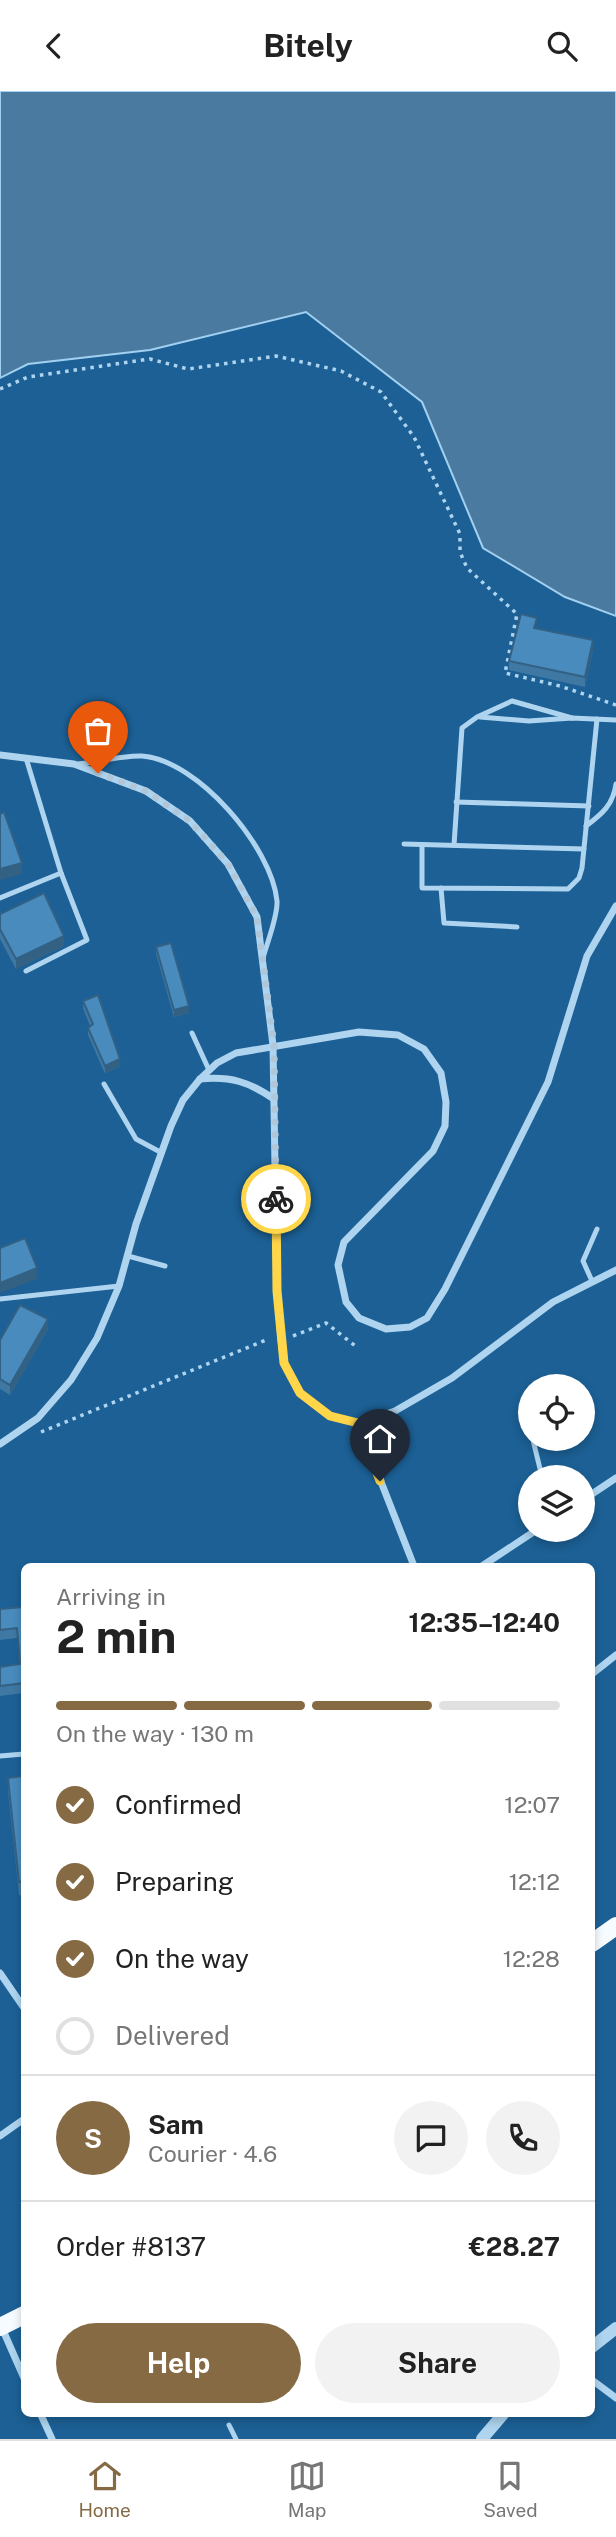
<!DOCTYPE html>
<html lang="en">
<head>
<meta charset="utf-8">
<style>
  body { margin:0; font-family:"Public Sans",sans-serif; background:#f2f2f2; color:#222; height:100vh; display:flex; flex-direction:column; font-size:26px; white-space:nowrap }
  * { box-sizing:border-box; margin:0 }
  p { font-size:23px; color:#767676 }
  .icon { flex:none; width:38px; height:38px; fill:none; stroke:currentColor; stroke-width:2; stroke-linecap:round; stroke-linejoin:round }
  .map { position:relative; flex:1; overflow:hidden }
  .sheet { position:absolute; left:21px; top:1472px; width:574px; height:854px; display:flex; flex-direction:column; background:#fff; border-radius:10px; box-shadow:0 4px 10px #0003 }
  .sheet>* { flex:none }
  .fabs { position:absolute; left:518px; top:1283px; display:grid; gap:14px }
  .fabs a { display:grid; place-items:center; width:77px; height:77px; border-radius:50%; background:#fff; box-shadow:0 4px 10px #0003; font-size:35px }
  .pin { position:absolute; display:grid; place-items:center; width:60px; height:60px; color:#fff; margin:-72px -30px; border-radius:50% 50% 50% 0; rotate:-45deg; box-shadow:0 0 7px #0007 }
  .pin .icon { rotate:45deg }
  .courier { position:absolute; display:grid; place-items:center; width:70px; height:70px; margin:-35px; border:5px solid #ffd54a; border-radius:50%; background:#fff; color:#222; box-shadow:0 2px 9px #0007 }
  .summary em { font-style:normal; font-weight:700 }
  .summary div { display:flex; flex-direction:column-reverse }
  .summary { display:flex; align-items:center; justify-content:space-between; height:119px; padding:0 35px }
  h1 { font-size:46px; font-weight:700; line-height:52px }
  .bar { display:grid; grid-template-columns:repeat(4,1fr); gap:10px 7px; align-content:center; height:84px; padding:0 35px }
  .bar i { height:9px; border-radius:5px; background:#e0e0e0 }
  .bar .on { background:#856a43 }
  .bar p { grid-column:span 4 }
  .line { display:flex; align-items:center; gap:18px; padding:0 35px; border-top:2px solid #e0e0e0 }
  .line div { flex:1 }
  .round { display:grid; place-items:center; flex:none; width:74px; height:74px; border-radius:37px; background:#f2f2f2 }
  ol { padding:0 35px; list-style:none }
  li { display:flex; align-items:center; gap:21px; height:77px }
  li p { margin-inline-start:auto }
  li .icon { padding:7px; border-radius:50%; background:#856a43; color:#fff; stroke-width:4 }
  li:last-child { color:#767676 }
  li i { width:38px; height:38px; border:4px solid #e0e0e0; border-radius:50% }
  .button { display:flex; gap:14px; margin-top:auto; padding:14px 35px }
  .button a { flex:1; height:80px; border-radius:42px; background:#856a43; color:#fff; font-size:28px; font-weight:700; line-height:80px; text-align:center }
  .button a+a { background:#f2f2f2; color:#222 }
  header { display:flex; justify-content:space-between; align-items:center; height:91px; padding:0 35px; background:#fff; font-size:32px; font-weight:700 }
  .menu { display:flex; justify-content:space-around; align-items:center; height:98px; border-top:2px solid #e0e0e0; background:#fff; font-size:19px; color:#767676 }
  .menu a { display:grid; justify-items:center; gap:4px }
  .menu .on { color:#856a43 }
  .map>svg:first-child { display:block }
  .water { fill:#4a7a9f; stroke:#a1d0f1; stroke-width:2 }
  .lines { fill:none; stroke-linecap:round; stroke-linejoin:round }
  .path { stroke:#aed4ef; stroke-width:3.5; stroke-dasharray:3.5 5; stroke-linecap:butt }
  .service { stroke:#aed4ef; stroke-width:5 }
  .minor { stroke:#aed4ef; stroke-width:7 }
  .tertiary { stroke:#aed4ef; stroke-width:12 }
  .primary { stroke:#f6fbff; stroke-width:18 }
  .wall { fill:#3f78a3 }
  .shaded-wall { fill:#336184 }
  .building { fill:#498bbd; stroke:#336184; stroke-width:2 }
  .done { stroke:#b0c7da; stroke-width:7; stroke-dasharray:0 12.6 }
  .route { stroke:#ffd54a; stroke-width:9 }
</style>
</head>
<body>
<header><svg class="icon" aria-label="back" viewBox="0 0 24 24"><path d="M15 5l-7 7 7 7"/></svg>Bitely<svg class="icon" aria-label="search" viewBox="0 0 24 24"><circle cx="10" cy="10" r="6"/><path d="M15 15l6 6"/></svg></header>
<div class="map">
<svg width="616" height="2348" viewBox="0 0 616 2348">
  <rect width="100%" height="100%" fill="#1c6095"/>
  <polygon class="water" points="0,0 616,0 616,525 565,506 483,457 422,311 306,221 150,259 28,273 0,287"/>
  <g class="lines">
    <g class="path">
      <polyline points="0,298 28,286 150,268 188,278 276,265 341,280 381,301 414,346 460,443 460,461 467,477 517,523 505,582 560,595 616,614"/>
      <polyline points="293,1245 326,1232 358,1257"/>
      <polyline points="41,1341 266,1249"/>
    </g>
    <g class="service">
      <polyline points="480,626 529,630 572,627 616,629"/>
      <path d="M78,673C96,671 125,664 142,665C198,669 272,757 277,810C278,825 267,852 263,867"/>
      <polyline points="456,711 589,715"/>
      <path d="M586,735C602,723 613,714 616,693"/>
      <polyline points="404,753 584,758"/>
      <polyline points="422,754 422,797 568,798 579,787 582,777 597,628"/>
      <polyline points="454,754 462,637 477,626 512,610 572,627"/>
      <polyline points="441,797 444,832 517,836"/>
      <polyline points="0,807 61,782 26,667"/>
      <polyline points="26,880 87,849 61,782"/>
      <polyline points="192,942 209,979"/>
      <polyline points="104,993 136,1048 162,1062"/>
      <polyline points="128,1165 165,1175"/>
      <polyline points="592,1190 583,1170 597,1138"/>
      <polyline points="0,1208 119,1195"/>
      <polyline points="533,1349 542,1386"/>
      <polyline points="0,1665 24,1663"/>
      <polyline points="229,2334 236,2348"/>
    </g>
    <g class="minor">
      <polyline points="0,664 74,673 146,700 190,730 228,773 257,826 273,954 277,1200 281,1249 284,1272 300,1302 330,1325 358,1332 395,1320 452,1287 553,1211 616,1179"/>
      <path d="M200,988C231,985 249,991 274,1008"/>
      <polyline points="358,1332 414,1475"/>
      <polyline points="0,1353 38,1327 71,1289 97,1247 119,1195 136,1133 171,1035 183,1009 200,988 217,972 236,962 359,941 398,944 424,958 441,982 446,1011 445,1035 433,1060 344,1151 338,1174 346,1211 359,1227 386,1238 410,1236 427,1227 445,1198 548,991 587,865 616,815"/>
      <polyline points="583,1409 616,1387"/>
      <polyline points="482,1475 538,1438"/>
      <polyline points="592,1583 616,1564"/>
      <polyline points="0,1882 24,1917"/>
      <polyline points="0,2045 24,2028"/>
      <polyline points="2,2237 24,2287"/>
      <polyline points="592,2289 616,2307"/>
      <polyline points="40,2322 52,2348"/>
    </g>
    <g class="tertiary">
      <polyline points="592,2256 616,2237"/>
      <polyline points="482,2348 504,2322"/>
    </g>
    <g class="primary">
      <polyline points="592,1852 616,1835"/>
      <polyline points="0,2236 24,2224"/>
    </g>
  </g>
  <g class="wall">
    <polygon points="537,537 593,559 585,596 509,579 509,570"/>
    <polygon points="0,823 64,855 16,878 0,848"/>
    <polygon points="156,856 189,922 174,926 156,863"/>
    <polygon points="83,910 120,975 105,983 88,944 88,937 90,935 83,917"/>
    <polygon points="48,1238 10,1304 0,1298 0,1249"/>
    <polygon points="24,1516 24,1602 0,1605 0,1576 19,1573 17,1547 0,1549 0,1518"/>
    <polygon points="24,1685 24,1804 19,1804 8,1700 8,1687"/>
  </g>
  <g class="shaded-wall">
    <polygon points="593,549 593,559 585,596 585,586"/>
    <polygon points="22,772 22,783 0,789 0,778"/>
    <polygon points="64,845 64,855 16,878 16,868"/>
    <polygon points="189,915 189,922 174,926 174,919"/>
    <polygon points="120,968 120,975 105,983 105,975"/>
    <polygon points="37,1177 37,1188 0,1202 0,1192"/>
    <polygon points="48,1228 48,1238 10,1304 10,1294"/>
  </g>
  <g class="building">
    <polygon points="521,523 537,527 534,537 593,549 585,586 509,570"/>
    <polygon points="4,721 22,772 0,778 0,723"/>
    <polygon points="44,802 64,845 16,868 0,838 0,823"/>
    <polygon points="171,852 189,915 174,919 156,856"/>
    <polygon points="98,904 120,968 105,975 88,937 93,933 83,910"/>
    <polygon points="25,1147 37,1177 0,1192 0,1157"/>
    <polygon points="20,1214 48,1228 10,1294 0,1288 0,1249"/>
    <polygon points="24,1516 24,1592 0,1595 0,1576 20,1573 17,1537 0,1539 0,1518"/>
    <polygon points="24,1685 24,1790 19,1791 8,1687"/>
  </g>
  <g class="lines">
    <polyline class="done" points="98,682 146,700 190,730 228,773 257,826 274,954 276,1108"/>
    <polyline class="route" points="276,1108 277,1200 284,1272 300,1302 330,1325 358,1332 380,1390"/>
  </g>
</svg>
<div class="fabs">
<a><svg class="icon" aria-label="locate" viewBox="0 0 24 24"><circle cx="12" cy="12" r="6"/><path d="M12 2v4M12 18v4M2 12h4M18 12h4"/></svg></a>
<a><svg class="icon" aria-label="layers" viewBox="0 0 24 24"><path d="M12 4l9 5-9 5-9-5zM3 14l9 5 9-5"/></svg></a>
</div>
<div class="pin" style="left:98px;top:682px;background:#ea580c"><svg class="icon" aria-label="bag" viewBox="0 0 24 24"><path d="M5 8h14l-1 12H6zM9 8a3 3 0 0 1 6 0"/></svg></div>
<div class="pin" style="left:380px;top:1390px;background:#1f2937"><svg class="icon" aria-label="home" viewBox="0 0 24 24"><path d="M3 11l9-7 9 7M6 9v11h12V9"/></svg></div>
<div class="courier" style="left:276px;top:1108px"><svg class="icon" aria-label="bike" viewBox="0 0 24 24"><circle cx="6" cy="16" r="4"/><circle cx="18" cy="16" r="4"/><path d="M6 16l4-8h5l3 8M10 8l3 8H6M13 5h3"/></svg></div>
<section class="sheet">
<div class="summary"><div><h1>2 min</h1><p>Arriving in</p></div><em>12:35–12:40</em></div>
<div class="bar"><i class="on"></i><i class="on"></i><i class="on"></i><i></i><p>On the way · 130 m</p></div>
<ol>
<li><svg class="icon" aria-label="check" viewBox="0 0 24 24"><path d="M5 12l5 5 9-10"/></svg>Confirmed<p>12:07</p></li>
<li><svg class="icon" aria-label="check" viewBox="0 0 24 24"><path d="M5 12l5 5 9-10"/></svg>Preparing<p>12:12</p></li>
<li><svg class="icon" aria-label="check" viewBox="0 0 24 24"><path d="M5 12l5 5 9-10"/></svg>On the way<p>12:28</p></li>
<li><i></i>Delivered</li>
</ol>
<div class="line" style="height:126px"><b class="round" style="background:#856a43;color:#fff">S</b><div><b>Sam</b><p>Courier · 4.6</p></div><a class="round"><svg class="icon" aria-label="chat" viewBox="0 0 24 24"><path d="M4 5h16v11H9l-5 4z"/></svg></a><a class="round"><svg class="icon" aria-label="phone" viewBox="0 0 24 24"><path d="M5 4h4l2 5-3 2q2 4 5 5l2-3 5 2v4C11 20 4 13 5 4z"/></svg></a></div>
<div class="line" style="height:91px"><div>Order #8137</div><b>€28.27</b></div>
<div class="button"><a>Help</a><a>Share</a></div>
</section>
</div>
<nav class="menu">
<a class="on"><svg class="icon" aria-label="home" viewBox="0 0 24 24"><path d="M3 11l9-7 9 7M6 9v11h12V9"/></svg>Home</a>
<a><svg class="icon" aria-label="map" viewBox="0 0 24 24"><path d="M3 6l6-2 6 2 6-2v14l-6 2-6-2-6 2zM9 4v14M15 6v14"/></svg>Map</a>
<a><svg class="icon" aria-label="saved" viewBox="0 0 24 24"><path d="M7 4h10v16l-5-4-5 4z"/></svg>Saved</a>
</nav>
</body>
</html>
